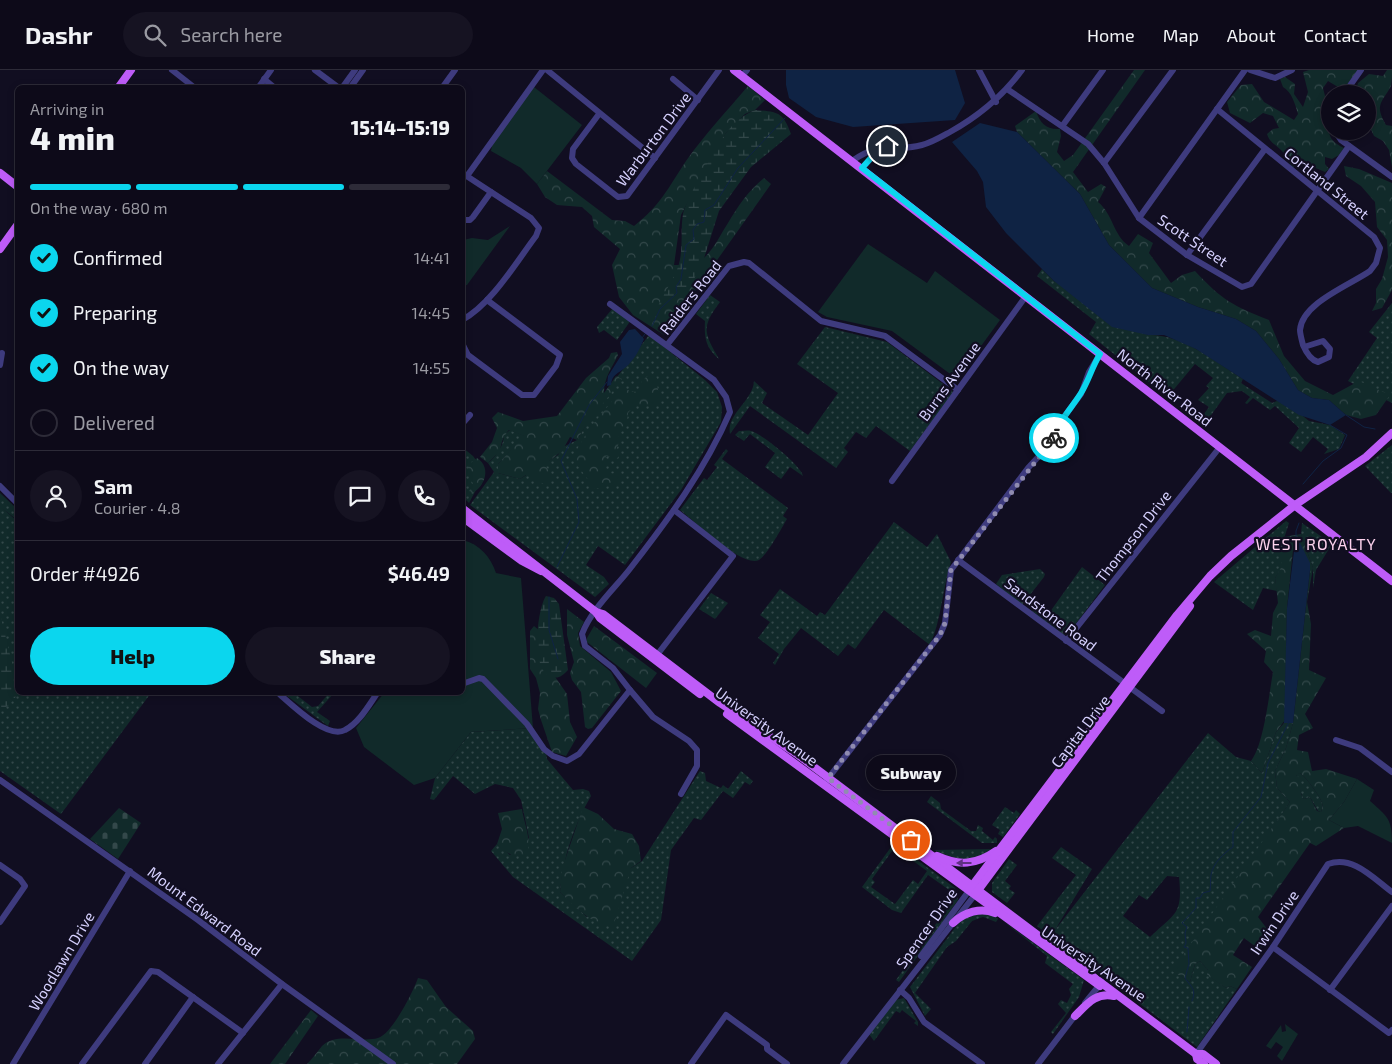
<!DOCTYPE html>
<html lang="en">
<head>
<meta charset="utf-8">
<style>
  body { margin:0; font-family:"Exo 2",sans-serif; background:#161322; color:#f1f3f6; height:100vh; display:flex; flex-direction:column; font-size:19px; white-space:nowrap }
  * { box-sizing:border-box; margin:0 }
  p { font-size:16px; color:#9a9aa2 }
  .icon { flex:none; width:28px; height:28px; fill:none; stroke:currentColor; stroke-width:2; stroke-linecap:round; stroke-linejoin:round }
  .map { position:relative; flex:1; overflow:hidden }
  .sheet { position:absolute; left:15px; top:15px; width:450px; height:610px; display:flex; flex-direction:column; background:#0d0a19; border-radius:8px; box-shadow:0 2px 8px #0003,0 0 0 1px #2d2b38 }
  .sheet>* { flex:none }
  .fabs { position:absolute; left:1321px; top:15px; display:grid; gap:10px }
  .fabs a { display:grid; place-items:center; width:55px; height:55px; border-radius:50%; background:#0d0a19; box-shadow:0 2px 8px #0003,0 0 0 1px #2d2b38; font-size:25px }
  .pin { position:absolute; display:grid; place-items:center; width:42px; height:42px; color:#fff; margin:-21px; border:2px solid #fff; border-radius:50%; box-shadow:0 1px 5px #0007 }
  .courier { position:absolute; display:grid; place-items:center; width:50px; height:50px; margin:-25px; border:4px solid #0bd6ee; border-radius:50%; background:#fff; color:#222; box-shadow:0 1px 6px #0007 }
  .bubble { position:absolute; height:35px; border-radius:18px; background:#0d0a19; box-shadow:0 2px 8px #0003,0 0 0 1px #2d2b38; font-size:16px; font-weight:800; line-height:35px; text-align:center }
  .overview em { font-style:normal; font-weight:800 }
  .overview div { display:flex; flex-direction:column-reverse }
  .overview { display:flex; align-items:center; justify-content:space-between; height:85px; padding:0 15px }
  h1 { font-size:32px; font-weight:800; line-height:38px }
  .bar { display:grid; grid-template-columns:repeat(4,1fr); gap:8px 5px; align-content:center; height:60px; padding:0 15px }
  .bar i { height:6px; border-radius:4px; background:#2d2b38 }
  .bar .selected { background:#0bd6ee }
  .bar p { grid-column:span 4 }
  .line { display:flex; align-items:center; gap:12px; padding:0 15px; border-top:1px solid #2d2b38 }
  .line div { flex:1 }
  .round { display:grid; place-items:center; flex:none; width:52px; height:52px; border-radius:26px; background:#161322 }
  ol { padding:0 15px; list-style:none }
  li { display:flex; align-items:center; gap:15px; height:55px }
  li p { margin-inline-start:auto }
  li .icon { padding:5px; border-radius:50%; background:#0bd6ee; color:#111; stroke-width:4 }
  li:last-child { color:#9a9aa2 }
  li i { width:28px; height:28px; border:2px solid #2d2b38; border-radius:50% }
  .button { display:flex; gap:10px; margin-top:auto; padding:10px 15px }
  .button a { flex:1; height:58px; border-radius:30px; background:#0bd6ee; color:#111; font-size:20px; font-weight:800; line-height:58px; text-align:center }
  .button a+a { background:#161322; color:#f1f3f6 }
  header { display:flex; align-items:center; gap:30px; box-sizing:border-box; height:70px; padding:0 25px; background:#0d0a19; border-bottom:1px solid #2d2b38 }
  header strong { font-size:24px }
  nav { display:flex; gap:28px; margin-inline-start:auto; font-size:18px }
  .search { width:350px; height:45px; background:#161322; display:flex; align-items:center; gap:12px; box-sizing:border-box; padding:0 18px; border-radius:28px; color:#9a9aa2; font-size:19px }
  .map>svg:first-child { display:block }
  .grass { fill:url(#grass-dots); fill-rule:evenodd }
  .forest { fill:url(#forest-crowns); fill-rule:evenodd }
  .wetland { fill:url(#wetland-marsh) }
  .cemetery { fill:url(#cemetery-stones) }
  .green { fill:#112a2a }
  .water { fill:#0f2344 }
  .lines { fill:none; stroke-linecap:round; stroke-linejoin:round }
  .stream { stroke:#0f2344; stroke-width:1 }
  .minor { stroke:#3e3b7e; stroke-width:6 }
  .major { stroke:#be5cf8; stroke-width:8 }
  .oneway { fill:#5f3182 }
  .done { stroke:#908cb0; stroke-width:5; stroke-dasharray:0 9 }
  .route { stroke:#0bd6ee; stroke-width:6 }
  .labels { text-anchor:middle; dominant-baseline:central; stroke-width:4.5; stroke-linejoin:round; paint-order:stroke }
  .street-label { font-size:15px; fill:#d5d0fd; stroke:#110e21 }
  .neighbourhood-label { font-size:16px; letter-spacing:1px; fill:#fdd2ed; stroke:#110e21 }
</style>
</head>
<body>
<header>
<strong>Dashr</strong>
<div class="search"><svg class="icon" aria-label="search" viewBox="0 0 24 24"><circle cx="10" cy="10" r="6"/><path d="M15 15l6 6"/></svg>Search here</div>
<nav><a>Home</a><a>Map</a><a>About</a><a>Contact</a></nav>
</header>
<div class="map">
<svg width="1392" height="994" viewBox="0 0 1392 994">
  <defs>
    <pattern id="grass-dots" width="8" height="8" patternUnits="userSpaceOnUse" patternTransform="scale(1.25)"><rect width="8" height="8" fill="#112a2a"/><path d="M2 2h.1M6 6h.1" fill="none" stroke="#33484a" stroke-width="1.8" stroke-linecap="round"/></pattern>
    <pattern id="forest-crowns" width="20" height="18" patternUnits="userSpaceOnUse" patternTransform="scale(1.25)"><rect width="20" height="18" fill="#112a2a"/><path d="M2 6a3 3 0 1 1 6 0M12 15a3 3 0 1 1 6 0" fill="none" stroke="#33484a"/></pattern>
    <pattern id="wetland-marsh" width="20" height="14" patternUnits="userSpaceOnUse" patternTransform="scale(1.25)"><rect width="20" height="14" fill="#112a2a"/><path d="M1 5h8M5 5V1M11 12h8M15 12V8" fill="none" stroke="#33484a"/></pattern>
    <pattern id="cemetery-stones" width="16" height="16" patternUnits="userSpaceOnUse" patternTransform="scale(1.25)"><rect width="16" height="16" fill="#112a2a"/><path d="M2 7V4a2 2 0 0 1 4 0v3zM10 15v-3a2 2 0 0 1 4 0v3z" fill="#33484a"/></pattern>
  </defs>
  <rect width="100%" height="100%" fill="#110e21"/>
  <g class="grass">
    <path d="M1042,199L1054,211L1148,265C1183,264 1214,291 1243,309L1241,313L1272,333L1282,329L1309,351L1330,355L1345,365L1339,379L1324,384L1328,379L1313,367L1301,382L1289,373L1299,358L1275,336L1270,340L1253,328L1247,334L1245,333L1250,327L1242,321L1227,323L1204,355L1194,349L1197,346L1201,348L1209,337L1198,330L1209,318L1206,316L1213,308L1195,294L1170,324L1173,327L1171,330L1089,264L1096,252L1037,206Z"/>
    <path d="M710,225L720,232C700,258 705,264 719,289C706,278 704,268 705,251L696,244Z"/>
    <polygon points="1392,233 1392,333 1348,311 1377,268 1369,262"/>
    <polygon points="613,238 631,250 617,270 604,260 599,263 597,257"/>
    <path d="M825,257L887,272L951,320L953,322L910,381L876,356L866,368L856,362L844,378L848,382L836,398L750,336L730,364C726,344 753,331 754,311L767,323L762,333L808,365L838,323L797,294Z"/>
    <path d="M649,265L705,310L717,322L722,337L721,352L681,420L625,495L598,476L586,495L604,507L609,514L595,527L470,435L494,402L488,393C496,387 504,375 504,365L510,360L525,366L498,394V403L520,409L558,385L563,377L577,370L604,324Z"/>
    <path d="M739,361C743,361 748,360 751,361C761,363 802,396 803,406L790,397L781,409L765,397L775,383L750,364L744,371L735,365Z"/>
    <polygon points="1392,375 1392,423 1391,423 1365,396"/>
    <polygon points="462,377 473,386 485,403 469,433 463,427"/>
    <path d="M726,379L728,381L722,389L788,438L783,446L787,449C781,459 768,484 759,490C744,499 693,450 680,440L704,408L707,410L717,397L714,395Z"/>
    <polygon points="0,423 17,439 17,450 2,438 17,451 18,622 151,623 61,744 0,701"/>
    <polygon points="1286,451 1289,453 1280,481 1283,496 1275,508 1277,521 1263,518 1253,540 1214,512"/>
    <path d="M894,452L927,477L937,464L951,492C942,520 942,548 930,575L884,540L855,579L848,574L838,586L801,558L784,579L775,595L773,593L779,584L758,568L770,552L760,545L780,519L817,546L820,542L825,545Z"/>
    <polygon points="1302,453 1332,474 1316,500 1313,518 1313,498 1301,464"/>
    <polygon points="1082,497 1105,515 1068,564 1064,565 1032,541 1029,536 1031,535 1047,546"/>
    <polygon points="1040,499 1045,504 1044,507 1022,535 996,514 1002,505"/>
    <polygon points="711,523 728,533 715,549 699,539"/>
    <polygon points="283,623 294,623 312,637 318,636 329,623 334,623 317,642 330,651 328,656"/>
    <path d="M1284,653H1293L1286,678L1275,701L1277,718L1290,732L1233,817L1173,901L1190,912L1195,894L1200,891L1208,900V905L1226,918L1230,916L1237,919L1197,977L1037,856L1076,805L1052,788L1061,777L1092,799L1055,860L1208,663L1236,687L1251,691L1262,703L1276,662ZM1167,806L1179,807C1183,845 1175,843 1150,867L1123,846L1139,825L1147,830Z"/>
    <path d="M533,658L545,676L547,689L573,720L583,719L589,721L591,726C574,755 563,788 560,822L587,847L631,798L642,791L700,701L705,703L706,711L721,718L723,715L728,719L741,701L753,711L750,715L745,712L733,728L723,721L701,750L694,748L671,780L661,850L632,891L513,807L491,781L497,774L510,785L529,768L521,730L513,718L495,714L475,724L453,706L434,730L430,729L435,708L471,662Z"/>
    <path d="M1300,703C1305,706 1321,727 1322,733C1323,736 1322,739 1321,742L1318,741L1310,727L1304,729C1299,722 1300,713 1296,704Z"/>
    <polygon points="931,726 940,733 941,739 971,761 976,761 978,755 983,758 982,761 993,770 995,767 997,769 997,773 982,773 927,732"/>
    <polygon points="1005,737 1014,743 1016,740 1020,744 1003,767 998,764 1000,760 992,755"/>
    <polygon points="894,773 898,777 897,781 892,781 872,809 875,812 871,817 895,834 913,810 918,814 927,801 902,783 905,781 955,818 958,830 899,912 896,910 953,830 949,827 952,822 928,805 901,843 892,840 862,817"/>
    <path d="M991,779C973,795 954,789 934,780Z"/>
    <polygon points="1009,789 1017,795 1005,811 1011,816 1009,819 1015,823 1007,833 992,822 992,813"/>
    <polygon points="981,843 991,843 998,849 996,852 983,847 972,851 956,871 947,877 915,923 931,939 925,946 910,917 958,854 965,847"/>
    <polygon points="1003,851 1084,910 1079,927 1053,964 1051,962 1066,943 1058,934 1061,930 1067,933 1071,925 1069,919 1073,914 1045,893 1047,886"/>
    <polygon points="904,928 918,952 918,956 914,953 916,951 902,940 900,943 896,941 874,971 869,964 895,930"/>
  </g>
  <g class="forest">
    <path d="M1134,0H1145L1073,102L1088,122L1101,114L1106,117L1098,132C1113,144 1113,165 1129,176L1138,164L1153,173L1149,183L1171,213L1182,205L1195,201C1222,230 1233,236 1269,250L1284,286L1305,311L1333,325L1359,311L1390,325L1376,345L1361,349L1346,345L1329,330L1312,328L1298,320L1279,289L1256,261L1236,249L1198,237L1152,218L1109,175L1080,124L1017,62L1015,56L1036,41C1040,53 1046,60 1060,59L1061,66L1057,82L1064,91L1073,85Z"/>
    <path d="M1309,0H1358L1343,20L1328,11L1323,18L1325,26L1330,31L1329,43L1325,52L1329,56C1328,68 1333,73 1344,78L1339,85L1332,89L1325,87V94L1329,99L1325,102L1302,92H1298L1293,98C1288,92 1286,85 1281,80C1275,74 1270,73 1267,64L1273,59L1279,58L1273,46L1263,43L1250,53L1230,43L1227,32L1241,15L1252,14L1264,32L1294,50L1298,44C1295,34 1292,22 1283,17L1280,9L1285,7L1295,14L1294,24L1303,37L1308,22L1303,2Z"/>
    <path d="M1387,0H1392C1392,5 1392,11 1391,16C1382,33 1374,34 1386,55L1392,56V97L1389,80L1383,71L1374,66L1368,53V24H1355L1358,13L1369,4L1383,6Z"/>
    <path d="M748,16L765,30L755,40L745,44L726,63L704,101L681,145L674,195C681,195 692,196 697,193C713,183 718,168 728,153C738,136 748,121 764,108L771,114L664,265L633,245L619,227L612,195L620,179L594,157L592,146L582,137L557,135L545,127L537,114L547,101L612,150L625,151L634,156C661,135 668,118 686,91C705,64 727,41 748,16Z"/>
    <polygon points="1344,96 1359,99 1392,113 1392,220 1382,238 1372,241 1376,233 1376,219 1382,209 1388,187 1387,170 1377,157 1375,132 1361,116 1346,106"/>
    <path d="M617,282L618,285C612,298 604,307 604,323L616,306L622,309L585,357L577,370L570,367L562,381L544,395L549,400V411L546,415L537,411L533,405H526L520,409L498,403V394L524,366L509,360C504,365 499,376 501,383L496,385L488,393L480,387L492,372L497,358L492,348L498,342L523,351L557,346L586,308L609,288L611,283Z"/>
    <path d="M651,304L657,308C656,319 661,325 661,336H640L637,333L628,343L626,358L617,365L621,368L616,380L619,385L617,389L606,386V403L619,404L621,413L595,419L572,388L589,359L623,318L633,322L640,321C639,312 643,309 651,304Z"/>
    <path d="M477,388C493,398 484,421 467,425L473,414L467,400L468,395Z"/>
    <path d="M1301,464L1313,498L1307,532L1311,554L1309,600L1326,608L1305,644L1313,658L1299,665L1297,680L1308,682L1312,701L1326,699L1357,709L1344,732L1329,750L1344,758L1316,776L1310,773L1258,847L1271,864L1260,880L1244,868L1233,885L1252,897L1237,919L1230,916L1226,918L1207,905L1208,900L1200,891L1195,894L1190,912L1172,901L1290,732L1277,718L1275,701L1286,678L1293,653L1310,500L1293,480L1287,538L1285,650L1276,662L1262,703L1251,691C1264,674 1269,624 1273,602L1264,592L1266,581L1247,564L1255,560L1271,566L1273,543L1278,533L1275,508L1282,496L1279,481L1283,467ZM1300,703C1305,706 1321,727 1322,733C1323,736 1322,739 1321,742L1317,741L1310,727L1304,729L1301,724L1300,708L1296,705Z"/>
    <polygon points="567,539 584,552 578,563 580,576 611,602 621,621 592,658 588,659 585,657 581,622 572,610 570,603 574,592 567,565"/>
    <polygon points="534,556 548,568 551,601 567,624 570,652 577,667 566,686 552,682 541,650 538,639 540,623 536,608 530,599 530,561"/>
    <polygon points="594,556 657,603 646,618 587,572 587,568"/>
    <path d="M583,737L598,744L614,759L632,764L639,776L641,791L631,798L613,857C590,854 576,837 560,822L562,799Z"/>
    <path d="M522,739C524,754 533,771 526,786C513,787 505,783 497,774L502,759L498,743Z"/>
    <path d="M418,908L427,910L446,937L473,961L475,969L457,994H307C312,989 317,982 322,976C336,962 361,973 378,968C392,964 413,922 418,908Z"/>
    <polygon points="311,940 318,946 285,994 270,994"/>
  </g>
  <g class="wetland">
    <path d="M755,40C778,42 783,42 791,64L751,97L719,141L700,201L679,227L655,248C654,237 673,212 678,197C684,179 680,162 683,144C685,132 717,75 726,63C734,53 744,44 755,40Z"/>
    <path d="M546,526L554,528L559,534L568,600C562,606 559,609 551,607C530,600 537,539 546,526Z"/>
    <polygon points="0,544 17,613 18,622 19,623 8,636 0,640"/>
  </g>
  <polygon class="cemetery" points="119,738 141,753 118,789 90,769"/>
  <g class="green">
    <polygon points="534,17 582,55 537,114 521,98 491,81 494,65"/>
    <polygon points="510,156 467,215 463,216 463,170 472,168 488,170"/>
    <polygon points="868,174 927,213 935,201 1000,250 957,309 892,261 827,247 818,242"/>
    <path d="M463,470C479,474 491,487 496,503L521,508L533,658L471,662L435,708L414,715L364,677L356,658L384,623L462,622Z"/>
    <path d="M1357,709L1374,720L1370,731C1388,747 1392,749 1392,773L1358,756L1344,758L1329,750L1344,732Z"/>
    <polygon points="1285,954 1298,964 1282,991 1277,986 1283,977 1276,972 1271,979 1266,976 1281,955 1282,962 1286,961"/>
  </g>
  <g class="water">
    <polygon points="786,0 955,0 965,33 955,50 853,57 816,47 789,28 786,15"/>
    <polygon points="980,53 1017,62 1080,124 1109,175 1152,218 1198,237 1236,249 1256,261 1279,289 1298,320 1312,328 1329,330 1346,345 1330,355 1299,345 1196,279 1164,265 1148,265 1112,257 1054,211 1006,163 986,137 983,112 977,101 952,72"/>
    <path d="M635,259L644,269C640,279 634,290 626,297C618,304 612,304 611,315L607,316L608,306L622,284L620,272L629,260Z"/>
    <polygon points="1295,473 1300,473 1310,493 1310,500 1293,653 1284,653 1287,538"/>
  </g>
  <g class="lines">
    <g class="stream">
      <polyline points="652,256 660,239 677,223 676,217 681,209 686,175 694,169 693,160 697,154 704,152 705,140 714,135 738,98 785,48"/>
      <polyline points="642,268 645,264"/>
      <polyline points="1346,345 1364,357 1375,359"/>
      <polyline points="1303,414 1323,391 1341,378 1347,365 1330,355"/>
      <polyline points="1296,474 1296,461 1299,453"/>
      <polyline points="557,497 579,452 577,429 561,391 589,335 607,312"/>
      <polyline points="549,527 549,560 558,589"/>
      <path d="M1192,931C1197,919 1191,917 1185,908L1189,894L1188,878L1184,877L1186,873L1185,863L1187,857L1182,853L1196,838V828H1200L1203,823L1210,821C1211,815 1210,810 1211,805C1213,793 1224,783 1233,777V762L1261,727L1268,693L1289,652"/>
      <polyline points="1187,962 1189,937"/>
    </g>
    <g class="minor">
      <polyline points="172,0 195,18"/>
      <polyline points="315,0 339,18"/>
      <polyline points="547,0 655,88"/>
      <polyline points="979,0 996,32"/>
      <polyline points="1250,0 1275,8 1292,0"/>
      <polyline points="742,6 747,0"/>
      <polyline points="264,9 275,18"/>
      <polyline points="673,9 698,30"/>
      <polyline points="258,18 271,0"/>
      <polyline points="342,18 355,0"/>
      <polyline points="350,18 363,0"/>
      <polyline points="442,18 455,0"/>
      <polyline points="1007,19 1088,74 1104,93 1139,148 1187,185 1242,217 1251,214 1349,76"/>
      <polyline points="1344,24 1361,0"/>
      <path d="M1217,39L1374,167L1380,178L1376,193L1370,201C1350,215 1302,233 1300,260C1300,264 1302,271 1303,275C1306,282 1310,290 1318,292L1329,287L1330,279L1323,271L1304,277"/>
      <polyline points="599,44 573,79 572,88 576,94 618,127 627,126 719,0"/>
      <polyline points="1063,55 1103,0"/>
      <polyline points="1335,61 1341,70 1392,107"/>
      <path d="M852,91C884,69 892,83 922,75C931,73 941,67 950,62C979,46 1002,27 1022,0"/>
      <polyline points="1104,93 1173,0"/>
      <polyline points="862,98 880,79"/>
      <path d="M462,103L531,148L539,158L536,166C517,191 491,235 462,250"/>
      <polyline points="467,106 543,0"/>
      <polyline points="1139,148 1245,0"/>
      <polyline points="462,150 470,150 473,147 491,122"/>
      <polyline points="1187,185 1265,79"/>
      <polyline points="462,273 468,285 522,325 534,325 556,296 560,285 487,230"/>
      <polyline points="667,275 729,196 744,192 749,193 821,251 885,266 958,320"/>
      <polyline points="0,295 2,283"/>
      <polyline points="462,354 470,345"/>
      <polyline points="892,411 1026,226"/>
      <polyline points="0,416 18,434"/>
      <polyline points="958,490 1162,641"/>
      <polyline points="1066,571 1220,377"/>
      <polyline points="657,585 733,486 674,440"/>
      <path d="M462,614L479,608L483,609L527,654L544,679L553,686L567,691L579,684L630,620L613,598L585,576L582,564C591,540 614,519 629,500C668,450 705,400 730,342L726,327L714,310L610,234"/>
      <polyline points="630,620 653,647 689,671 697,680 697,696 681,724"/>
      <path d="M277,622C291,634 327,670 345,660C359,653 369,635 378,622"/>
      <polyline points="1336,670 1360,678 1392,702"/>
      <polyline points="0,710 198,850 282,914 393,994"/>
      <polyline points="826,711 940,565 945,553 951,500 1028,398 1052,372 1058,355 1081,324 1089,302 1100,284"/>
      <polyline points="0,795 20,809 25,816 0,852"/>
      <polyline points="1273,877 1389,963 1392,960"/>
      <polyline points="921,886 968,822"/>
      <polyline points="900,920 909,928 924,952 982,994"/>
      <polyline points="1330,920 1392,836"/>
      <polyline points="1085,933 1102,912"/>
      <path d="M1196,984L1273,877L1328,794C1353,785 1373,808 1392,822"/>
      <polyline points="13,994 130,801"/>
      <polyline points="82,994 151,901 158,902 243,963"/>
      <polyline points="145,994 193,927"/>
      <polyline points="218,994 282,914"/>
      <polyline points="691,994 726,945 767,975 767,979 787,994"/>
      <polyline points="843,994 974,826"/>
      <polyline points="1038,994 1077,943"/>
    </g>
    <g class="major">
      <polyline points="734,0 1392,511"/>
      <polyline points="118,18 131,0"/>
      <polyline points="0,103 18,117"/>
      <polyline points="0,179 18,154"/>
      <polyline points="462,438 596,542 603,544 720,633 798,685 1196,984 1197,989 1204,994"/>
      <polyline points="462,447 522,491 541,501"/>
      <polyline points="596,542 600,548 700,624"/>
      <polyline points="727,644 1100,916"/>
      <path d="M937,786C959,796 976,795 996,781"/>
      <polyline points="969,820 1177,545 1210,506 1231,486 1295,435 1366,387 1392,363"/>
      <polyline points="976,823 1190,536"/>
      <path d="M953,853C964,842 981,837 995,843"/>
      <path d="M1075,946C1087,934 1096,922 1114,926"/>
      <polyline points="1196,984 1203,984 1216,994"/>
    </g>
  </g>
  <defs><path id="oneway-solid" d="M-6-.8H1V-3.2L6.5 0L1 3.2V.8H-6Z" transform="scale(1.25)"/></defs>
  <use class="oneway" href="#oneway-solid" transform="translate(964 793) rotate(-180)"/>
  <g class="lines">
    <polyline class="done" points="911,770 828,708 940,565 945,553 951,500 1054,368"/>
    <path class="route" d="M887,76L878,80L862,98L1100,284C1092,297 1088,312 1081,323C1071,339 1059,350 1054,368"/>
  </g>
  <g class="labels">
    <g class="street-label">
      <text transform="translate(653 69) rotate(-53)">Warburton Drive</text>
      <text transform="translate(1327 113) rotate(39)">Cortland Street</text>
      <text transform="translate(1193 170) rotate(34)">Scott Street</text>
      <text transform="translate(690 227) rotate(-52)">Raiders Road</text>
      <text transform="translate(949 311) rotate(-54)">Burns Avenue</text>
      <text transform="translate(1165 317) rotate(38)">North River Road</text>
      <text transform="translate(1133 466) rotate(-52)">Thompson Drive</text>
      <text transform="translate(1051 544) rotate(37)">Sandstone Road</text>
      <text transform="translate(767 656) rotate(36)">University Avenue</text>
      <text transform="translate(1080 661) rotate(-53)">Capital Drive</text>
      <text transform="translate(205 841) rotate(37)">Mount Edward Road</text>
      <text transform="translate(1274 852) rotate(-56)">Irwin Drive</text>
      <text transform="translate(926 858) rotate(-55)">Spencer Drive</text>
      <text transform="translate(61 891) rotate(-59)">Woodlawn Drive</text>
      <text transform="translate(1094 893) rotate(34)">University Avenue</text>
    </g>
    <g class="neighbourhood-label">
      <text x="1316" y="473">WEST ROYALTY</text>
    </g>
  </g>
</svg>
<div class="fabs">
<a><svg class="icon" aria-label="layers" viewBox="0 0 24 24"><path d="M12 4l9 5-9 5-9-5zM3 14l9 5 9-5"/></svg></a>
</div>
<div class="pin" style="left:911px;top:770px;background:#ea580c"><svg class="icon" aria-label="bag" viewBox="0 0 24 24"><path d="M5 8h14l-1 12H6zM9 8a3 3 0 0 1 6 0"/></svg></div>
<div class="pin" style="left:887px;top:76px;background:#1f2937"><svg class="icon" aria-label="home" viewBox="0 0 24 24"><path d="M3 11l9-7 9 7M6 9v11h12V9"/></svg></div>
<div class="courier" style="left:1054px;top:368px"><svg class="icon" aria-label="bike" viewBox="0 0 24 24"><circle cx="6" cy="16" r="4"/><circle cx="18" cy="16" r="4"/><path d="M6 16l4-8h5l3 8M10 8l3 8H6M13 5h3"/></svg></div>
<div class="bubble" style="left:866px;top:685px;width:90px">Subway</div>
<section class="sheet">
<div class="overview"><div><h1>4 min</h1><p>Arriving in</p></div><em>15:14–15:19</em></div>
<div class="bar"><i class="selected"></i><i class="selected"></i><i class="selected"></i><i></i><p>On the way · 680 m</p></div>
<ol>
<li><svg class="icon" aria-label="check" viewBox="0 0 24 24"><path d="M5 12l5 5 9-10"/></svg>Confirmed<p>14:41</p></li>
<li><svg class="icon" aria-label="check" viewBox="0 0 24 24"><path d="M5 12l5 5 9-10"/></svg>Preparing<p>14:45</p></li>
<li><svg class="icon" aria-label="check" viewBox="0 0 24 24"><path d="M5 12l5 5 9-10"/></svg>On the way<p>14:55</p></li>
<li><i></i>Delivered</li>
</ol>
<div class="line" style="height:90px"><a class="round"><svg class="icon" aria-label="person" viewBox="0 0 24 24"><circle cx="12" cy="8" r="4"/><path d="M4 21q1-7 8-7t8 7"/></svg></a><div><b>Sam</b><p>Courier · 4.8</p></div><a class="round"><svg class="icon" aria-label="chat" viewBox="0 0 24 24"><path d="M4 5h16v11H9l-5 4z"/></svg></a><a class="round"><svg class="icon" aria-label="phone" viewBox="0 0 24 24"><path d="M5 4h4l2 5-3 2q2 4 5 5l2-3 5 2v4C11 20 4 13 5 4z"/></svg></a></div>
<div class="line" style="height:65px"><div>Order #4926</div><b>$46.49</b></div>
<div class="button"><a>Help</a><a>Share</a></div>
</section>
</div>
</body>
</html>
